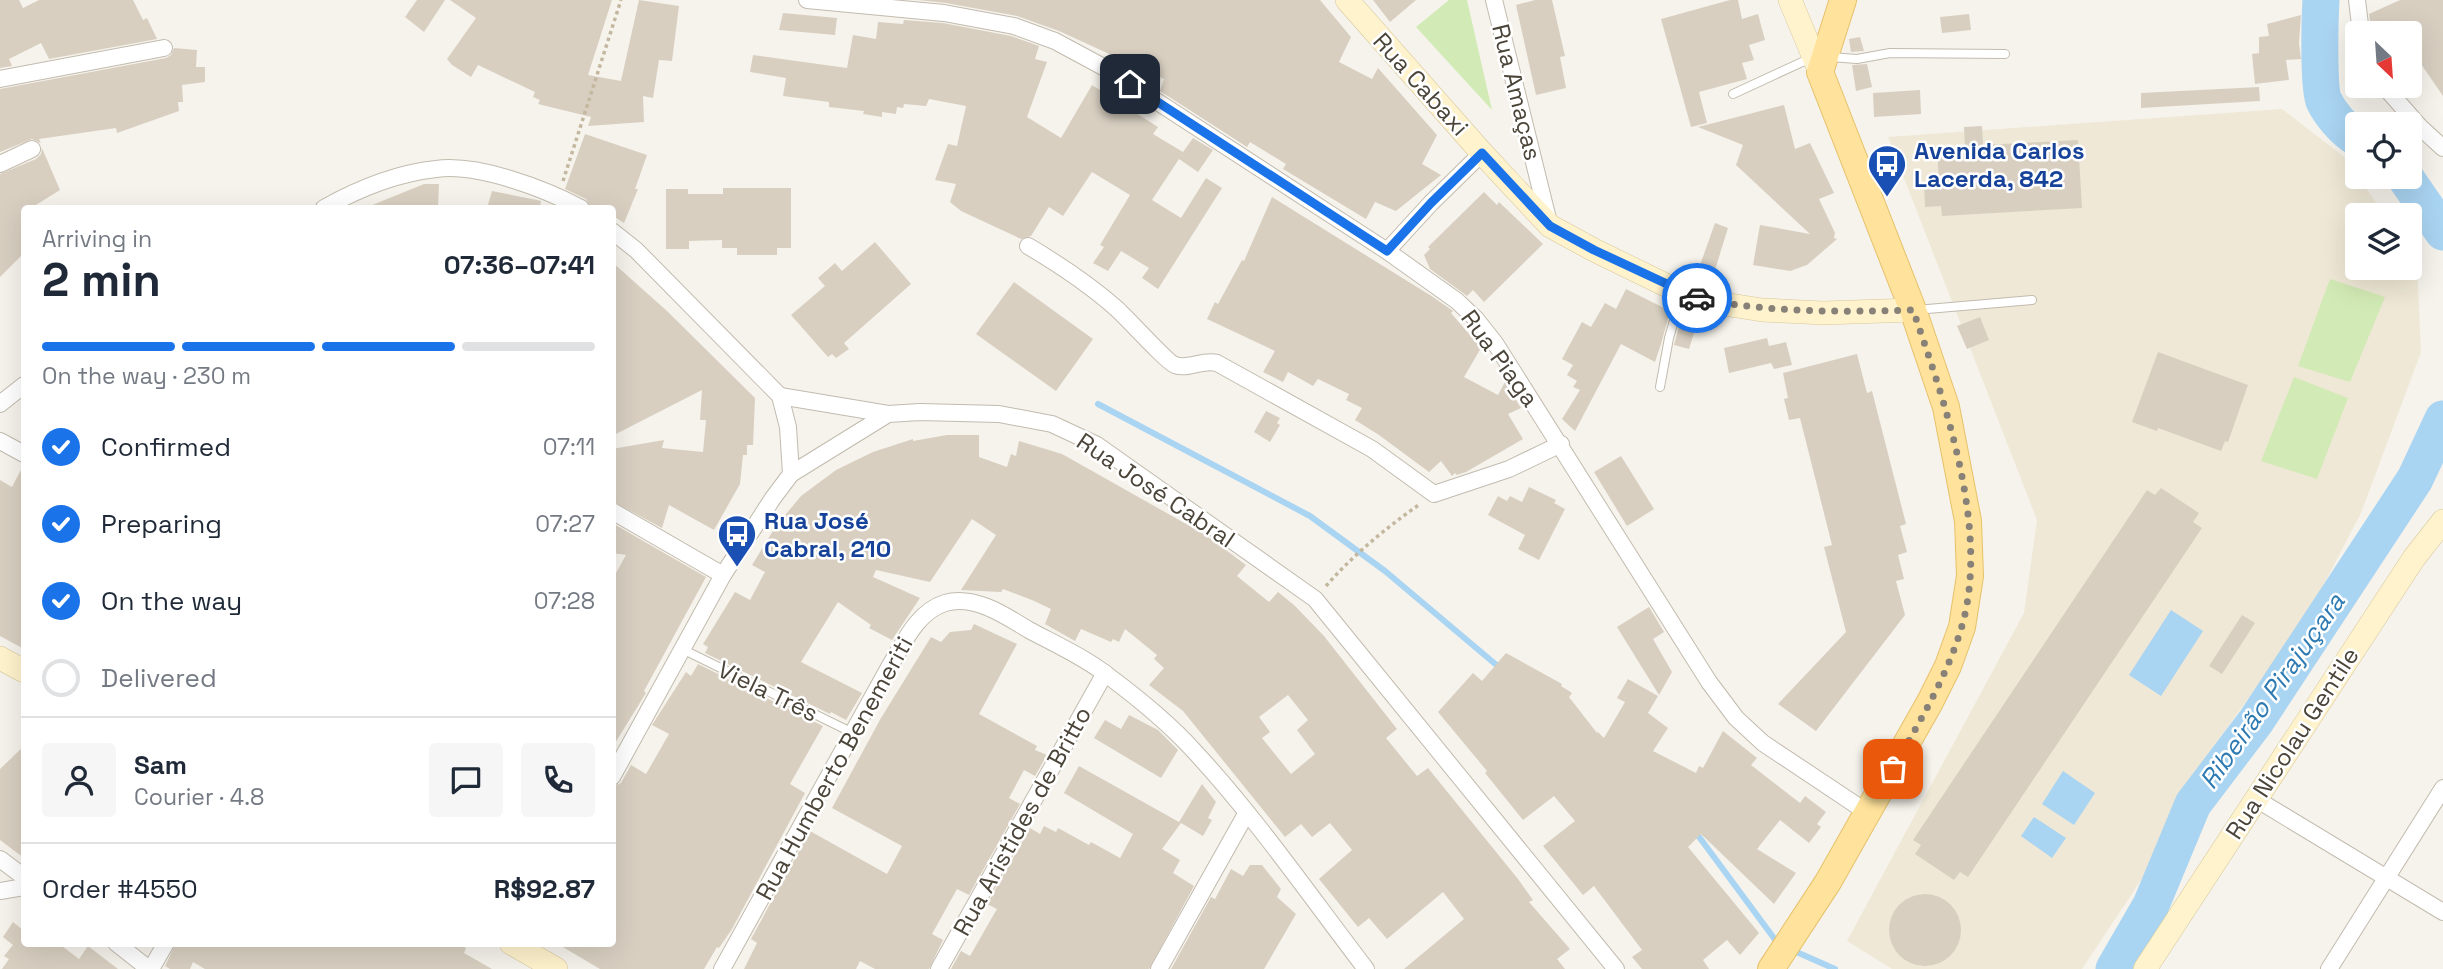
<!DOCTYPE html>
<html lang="en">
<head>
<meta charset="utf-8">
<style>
  body { margin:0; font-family:"Space Grotesk",sans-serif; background:#f6f6f7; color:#1f2937; height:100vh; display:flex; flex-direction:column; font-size:26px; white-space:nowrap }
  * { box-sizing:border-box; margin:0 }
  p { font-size:23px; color:#747a83 }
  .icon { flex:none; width:38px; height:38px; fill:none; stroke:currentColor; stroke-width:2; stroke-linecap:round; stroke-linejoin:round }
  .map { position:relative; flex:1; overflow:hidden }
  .details { position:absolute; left:21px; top:205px; width:595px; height:742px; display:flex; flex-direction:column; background:#fff; border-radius:7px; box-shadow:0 7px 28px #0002 }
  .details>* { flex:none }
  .needle { width:46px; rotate:155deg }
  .fabs { position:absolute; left:2345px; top:21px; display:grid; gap:14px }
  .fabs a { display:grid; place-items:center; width:77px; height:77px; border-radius:7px; background:#fff; box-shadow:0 7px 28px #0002; font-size:35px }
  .pin { position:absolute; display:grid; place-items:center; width:60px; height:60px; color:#fff; margin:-30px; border-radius:14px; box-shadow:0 4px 10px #0006 }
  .courier { position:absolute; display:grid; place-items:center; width:70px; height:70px; margin:-35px; border:5px solid #1a73e8; border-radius:50%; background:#fff; color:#222; box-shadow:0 2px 9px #0007 }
  .head em { font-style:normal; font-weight:800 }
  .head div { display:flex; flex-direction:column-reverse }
  .head { display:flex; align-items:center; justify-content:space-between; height:119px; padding:0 21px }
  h1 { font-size:46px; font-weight:800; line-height:52px }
  .bar { display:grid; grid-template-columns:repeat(4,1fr); gap:10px 7px; align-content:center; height:84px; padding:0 21px }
  .bar i { height:9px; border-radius:5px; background:#e0e1e3 }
  .bar .on { background:#1a73e8 }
  .bar p { grid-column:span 4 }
  .line { display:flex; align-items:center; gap:18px; padding:0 21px; border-top:2px solid #e0e1e3 }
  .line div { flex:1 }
  .round { display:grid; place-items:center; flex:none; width:74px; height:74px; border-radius:7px; background:#f6f6f7 }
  ol { padding:0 21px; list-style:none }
  li { display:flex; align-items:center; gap:21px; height:77px }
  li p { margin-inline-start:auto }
  li .icon { padding:7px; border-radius:50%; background:#1a73e8; color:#fff; stroke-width:4 }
  li:last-child { color:#747a83 }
  li i { width:38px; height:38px; border:4px solid #e0e1e3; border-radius:50% }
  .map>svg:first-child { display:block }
  .education { fill:#efe8d6 }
  .green { fill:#d2eab5 }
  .water { fill:#a9d4f2 }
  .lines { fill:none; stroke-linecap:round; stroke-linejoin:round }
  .stream { stroke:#a9d4f2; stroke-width:6 }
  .river { stroke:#a9d4f2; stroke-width:37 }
  .building { fill:#d8cfc1; fill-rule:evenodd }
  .lane-casing { stroke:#c2bbae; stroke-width:10 }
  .street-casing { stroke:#c2bbae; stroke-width:18 }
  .secondary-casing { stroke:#d6c79b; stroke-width:24 }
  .primary-casing { stroke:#e6c16a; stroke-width:28 }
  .path { stroke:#c4b79f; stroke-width:3.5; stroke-dasharray:3.5 3.5; stroke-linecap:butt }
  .lane { stroke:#fff; stroke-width:8 }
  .street { stroke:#fff; stroke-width:16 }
  .secondary { stroke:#fff3cd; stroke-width:23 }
  .primary { stroke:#ffe39c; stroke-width:26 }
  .done { stroke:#878178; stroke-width:7; stroke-dasharray:0 12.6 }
  .route { stroke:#1a73e8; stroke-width:9 }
  .labels { text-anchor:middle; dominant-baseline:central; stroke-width:5; stroke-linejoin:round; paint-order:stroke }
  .street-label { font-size:24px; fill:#4b4439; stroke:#fff }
  .transit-label { font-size:24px; font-weight:bold; fill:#164399; stroke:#fff; text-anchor:start }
  .water-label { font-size:26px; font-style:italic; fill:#2e7ab2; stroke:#fff }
</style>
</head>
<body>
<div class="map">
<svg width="2443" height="969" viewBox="0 0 2443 969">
  <rect width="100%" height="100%" fill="#f6f3ec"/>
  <polygon class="education" points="2282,109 2343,156 2385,215 2357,215 2357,268 2410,268 2410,249 2417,260 2421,352 2361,513 2304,622 2178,795 2151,865 2082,969 1892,969 1847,941 2024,613 2037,520 1888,137"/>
  <g class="green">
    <polygon points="1449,0 1467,0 1492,110 1416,27"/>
    <polygon points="2330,279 2385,297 2350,382 2298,366"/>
    <polygon points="2294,377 2348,398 2317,479 2261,461"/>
  </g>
  <g class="water">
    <polygon points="2171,610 2203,631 2161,696 2129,675"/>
    <polygon points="2063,771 2095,793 2074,825 2042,804"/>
    <polygon points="2034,817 2066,838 2052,858 2021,836"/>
  </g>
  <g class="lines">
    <g class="stream">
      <polyline points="1098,404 1310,516 1385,571 1500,668"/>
      <polyline points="1694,830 1779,945"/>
      <polyline points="1792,950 1835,969"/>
    </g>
    <g class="river">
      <path d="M2321,0C2320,17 2318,88 2324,101C2331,115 2344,130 2357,138"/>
      <polyline points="2405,177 2443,232"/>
      <polyline points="2114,969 2151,905 2193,804 2256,721 2415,479 2443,419"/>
    </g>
  </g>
  <g class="building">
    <polygon points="0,0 19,0 23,8 39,0 133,0 143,20 147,18 157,39 49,59 41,43 9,59 12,66 0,68"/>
    <polygon points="417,0 445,0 424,32 405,17"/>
    <polygon points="450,0 612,0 588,75 621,81 639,0 679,6 672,61 659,60 653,98 643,96 644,122 588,126 591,117 538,104 540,100 533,97 535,92 478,65 471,77 452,65 447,59 476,18"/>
    <polygon points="918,0 1320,0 1351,37 1339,62 1372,79 1378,68 1437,135 1422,164 1441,175 1396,211 1375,202 1366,219 1283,169 1286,164 1250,142 1247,147 1160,91 1164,79 1059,31 1017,16 946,3"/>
    <polygon points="1373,0 1416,0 1390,22"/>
    <polygon points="1535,0 1552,0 1565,56 1560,57 1566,88 1536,95 1516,5"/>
    <polygon points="1730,0 1738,0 1742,19 1758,14 1765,40 1749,45 1754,60 1742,63 1747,79 1699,92 1707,123 1691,127 1661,19"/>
    <polygon points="2400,0 2443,0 2443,96 2410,48 2410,33 2375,33 2371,27 2369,14"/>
    <polygon points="783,13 837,18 835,35 779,30"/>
    <polygon points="1969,14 1971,30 1942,33 1940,17"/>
    <polygon points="2301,15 2299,43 2301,59 2286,60 2289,80 2255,84 2252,54 2259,53 2259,37 2269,36 2267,24"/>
    <polygon points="904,20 943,23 1011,36 1039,46 1035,59 1047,62 1027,117 1061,138 1092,85 1158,127 1153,134 1183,152 1193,138 1213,150 1198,172 1179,159 1152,200 1181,218 1206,178 1222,188 1158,289 1142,278 1149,268 1121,251 1108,271 1093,263 1104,247 1100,245 1130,195 1092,172 1063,216 1049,207 1031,236 1021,239 961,211 950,202 956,184 935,180 948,144 957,146 966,106 929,99 926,106 904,104 903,108 897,107 896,114 882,112 882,117 863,114 864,111 829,107 829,102 783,96 786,78 750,72 753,55 847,68 853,35 876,39 878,22 903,24"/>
    <polygon points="1860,37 1864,51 1851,52 1849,39"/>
    <polygon points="174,48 197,50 196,67 205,67 205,82 182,85 183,102 178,102 179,111 117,133 116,128 39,139 41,143 32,139 0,152 0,89 166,58 171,55"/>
    <polygon points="1867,64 1872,87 1856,91 1852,65"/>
    <polygon points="2259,87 2260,101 2141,108 2141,93"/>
    <polygon points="1920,90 1921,114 1874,117 1873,93"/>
    <polygon points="1784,105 1795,149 1810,143 1834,193 1819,199 1835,233 1834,238 1837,239 1807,265 1790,271 1753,265 1760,225 1810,234 1736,165 1743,145 1698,127"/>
    <polygon points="1982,126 1983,145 2078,140 2082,208 1942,216 1941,206 1925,207 1924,183 1939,182 1937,148 1965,147 1964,127"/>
    <polygon points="585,134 647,155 635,189 638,189 624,223 612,215 612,208 591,208 586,199 565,189"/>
    <polygon points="42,148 60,190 31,208 24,208 24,253 0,277 0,174 36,159 41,154"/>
    <polygon points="424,184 439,184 438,208 365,208"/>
    <polygon points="723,188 791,188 791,248 777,248 777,255 737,255 737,248 722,248 722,240 689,241 689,249 666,249 666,189 688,189 688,194 723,194"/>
    <polygon points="492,191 537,200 541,201 540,208 487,208"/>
    <polygon points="1484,192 1497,205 1499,202 1543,244 1484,302 1473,290 1467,296 1430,269 1424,255 1430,249 1428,247"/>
    <polygon points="1272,197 1433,297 1453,311 1451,313 1481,348 1464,377 1498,395 1505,382 1521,408 1508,414 1523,439 1466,472 1457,475 1455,473 1452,476 1441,461 1429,472 1379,435 1355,420 1362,408 1346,400 1349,394 1318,379 1313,386 1288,372 1283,382 1263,372 1275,351 1207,319 1215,302 1218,304 1242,260 1244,261"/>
    <polygon points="1715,223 1728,228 1714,273 1699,268"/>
    <polygon points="875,242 911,284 844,343 849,349 836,358 832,354 828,357 791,315 825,286 818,278 835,263 842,271"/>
    <polygon points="612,262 667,311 755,398 753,445 747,445 747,455 743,455 740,484 714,530 669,505 662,528 612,501 612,449 664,440 662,448 703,452 706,420 700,420 702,390 612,436"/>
    <polygon points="1014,282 1093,339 1056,391 976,334"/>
    <polygon points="1626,289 1670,311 1661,344 1655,362 1621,344 1575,431 1562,419 1580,390 1573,387 1577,381 1567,375 1573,365 1562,359 1582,322 1591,327 1605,303 1616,309"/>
    <polygon points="1682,315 1698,320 1689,349 1674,345"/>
    <polygon points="1980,317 1989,340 1967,349 1957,326"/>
    <polygon points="1767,338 1769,346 1786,342 1792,365 1774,369 1771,363 1729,373 1724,348"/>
    <polygon points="2158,352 2248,385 2228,442 2225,441 2221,451 2158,428 2157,431 2132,422"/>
    <polygon points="1857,354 1867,393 1872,391 1906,524 1900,526 1907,552 1898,555 1904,579 1896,581 1905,615 1816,731 1778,704 1846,632 1824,547 1832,545 1800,418 1789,420 1784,399 1788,398 1783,373"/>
    <polygon points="1266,411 1280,418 1277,423 1280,425 1270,442 1254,432"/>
    <path d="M947,435H979V457L1007,467L1011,454L1016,456L1019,441L1062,454L1204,534L1246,565L1237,576L1269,602L1278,592L1294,605L1324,636L1397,729L1386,738L1417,776L1428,768L1518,879L1533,900L1529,902L1570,949L1557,959L1565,969H1404L1464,919L1443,892L1387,939L1369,918L1358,927L1319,879L1352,850L1330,823L1312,837L1301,824L1285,837L1183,711L1149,685L1164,668L1154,659L1157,655L1125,629L1119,642L1113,639L1111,642L1081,629L1075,641L1045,624L1051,609L1032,600L1003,589L1001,592L961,590L996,535L972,519L930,582L876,570L873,577L920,598L892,640L869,628L871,625L838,602L801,662L862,693L846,720L831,712L830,714L705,653L708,647L703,644L735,592L750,600L765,572L752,565L776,526L801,496L836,470L873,452L913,439V441ZM1288,695L1308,720L1297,730L1315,754L1291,774L1262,738L1270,732L1259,717Z"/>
    <polygon points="1621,456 1654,509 1627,526 1594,472"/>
    <polygon points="24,464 24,649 0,636 0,480 12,487"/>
    <polygon points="1529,487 1556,500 1554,503 1565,509 1539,560 1518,549 1525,535 1488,515 1498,496 1507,501 1510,496 1522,502"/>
    <polygon points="2161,488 2199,513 2193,522 2202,528 1968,877 1960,872 1954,880 1915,854 1921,845 1913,840 2147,490 2155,495"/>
    <polygon points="612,523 706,577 644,691 646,693 612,748 612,580 626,555 612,553"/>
    <polygon points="1649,607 1664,632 1653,639 1672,672 1659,695 1617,627"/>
    <polygon points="2242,615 2255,623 2222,674 2209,666"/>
    <polygon points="974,624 1017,644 979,714 1037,746 1035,750 1047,755 1035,776 1024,770 1009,798 1020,804 969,895 957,889 932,934 943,940 929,969 875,969 860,961 856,969 744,969 757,943 751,939 810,831 887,874 902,846 832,808 881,718 931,637 941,642 950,632 971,630"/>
    <polygon points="1506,653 1562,684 1561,686 1572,693 1569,697 1597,733 1598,732 1604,738 1625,702 1617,698 1628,679 1658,696 1648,713 1668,728 1653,751 1696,773 1699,766 1703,768 1723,731 1757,758 1751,765 1800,803 1805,796 1826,812 1817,824 1821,827 1809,843 1780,820 1757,849 1796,873 1774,904 1701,834 1688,847 1759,933 1740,955 1727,940 1703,960 1709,969 1642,969 1632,957 1642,950 1594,886 1583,895 1543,846 1575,821 1554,796 1523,820 1485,773 1487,771 1438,712 1473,673 1482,681"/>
    <polygon points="698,664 823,726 790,784 805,793 732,929 719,948 717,947 704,969 600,969 556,943 612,943 612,787 621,783 631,765 646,774 669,734 652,725 686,672 691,676"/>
    <polygon points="1129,715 1158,730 1178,750 1161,778 1094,738 1105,720 1121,729"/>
    <polygon points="24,746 24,858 0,840 0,769"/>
    <polygon points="1079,766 1179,822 1202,784 1216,802 1208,818 1212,820 1203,836 1181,823 1162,849 1180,860 1173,873 1194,886 1149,969 951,969 961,951 970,956 994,914 997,909 987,904 1030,828 1040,834 1044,826 1056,832 1058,828 1089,845 1091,842 1120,858 1133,834 1064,793"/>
    <polygon points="1250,865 1262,865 1281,889 1277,897 1296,914 1264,969 1171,969 1211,897 1215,899 1231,869 1243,876"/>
    <circle cx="1925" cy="930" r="36"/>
    <polygon points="13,922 24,931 24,943 58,943 79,959 88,946 118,969 2,969 9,959 4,956 13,945 3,937"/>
    <polygon points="176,943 457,943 466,948 464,953 492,969 205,969 193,962 190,969 170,969 165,966"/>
  </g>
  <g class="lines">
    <g class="lane-casing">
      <g id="lane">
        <polyline points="1830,57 1857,59 1890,53 2005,54"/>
        <polyline points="1733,94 1813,57"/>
        <polyline points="1916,310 2032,300"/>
        <polyline points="1660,387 1669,338 1681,296"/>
        <polyline points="682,649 853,733"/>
      </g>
    </g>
    <g class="street-casing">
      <g id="street">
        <polyline points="807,0 944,13 1014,26 1055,41 1107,69 1387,251 1457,301 1476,319 1495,343 1709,682 1736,718 1763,743 1868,813"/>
        <polyline points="1494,0 1549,223"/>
        <polyline points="2357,0 2361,33"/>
        <polyline points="0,79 164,48"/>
        <polyline points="2384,86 2420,127 2443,148"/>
        <polyline points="0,164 32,149"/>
        <path d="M324,208C358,189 398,173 436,169C478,163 545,189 581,208"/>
        <polyline points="612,231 636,250 780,396 788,427 791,474"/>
        <path d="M1028,246C1060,265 1089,284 1117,309C1127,318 1168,363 1175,365C1188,370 1203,359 1217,363L1372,449L1434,494L1509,469L1561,444"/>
        <polyline points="1387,251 1431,203 1482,153"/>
        <polyline points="780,396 888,414"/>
        <polyline points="0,404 24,385"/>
        <polyline points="0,441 24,454"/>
        <polyline points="612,511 723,575"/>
        <polyline points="612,777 723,575 773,498 791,474 888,414 920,412 999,414 1052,424 1097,445 1315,599 1616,969"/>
        <polyline points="2256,799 2443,912"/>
        <polyline points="0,859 24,877"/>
        <polyline points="0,891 24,887"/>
        <polyline points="116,943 149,969"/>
        <polyline points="151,969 166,943"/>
        <path d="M722,969L888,669C903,645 916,612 945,603C974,594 1006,616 1029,630C1055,644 1084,657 1107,675C1138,698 1169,723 1195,752C1257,819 1310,896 1366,969"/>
        <polyline points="939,969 1105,673"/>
        <polyline points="1159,969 1246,814"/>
        <polyline points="2329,969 2443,788"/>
      </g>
    </g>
    <g class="secondary-casing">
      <g id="secondary">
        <polyline points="1347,0 1482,153 1550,226 1594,250 1682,293 1724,304 1762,310 1823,313 1913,310"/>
        <polyline points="1790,0 1820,72"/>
        <polyline points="0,658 24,671"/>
        <polyline points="511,943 556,969"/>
        <polyline points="2145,969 2414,558 2443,521"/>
      </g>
    </g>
    <g class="primary-casing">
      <polyline id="primary" points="1771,969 1828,882 1930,702 1948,666 1962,627 1970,576 1968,521 1946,407 1913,310 1820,72 1843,0"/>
    </g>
    <g class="path">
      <polyline points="563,181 621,0"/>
      <path d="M1326,586C1354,554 1386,528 1420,504"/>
    </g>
    <use href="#lane" class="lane"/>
    <use href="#street" class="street"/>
    <use href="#secondary" class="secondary"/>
    <use href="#primary" class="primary"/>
  </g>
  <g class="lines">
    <path class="done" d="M1697,298C1770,313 1839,312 1913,310C1945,403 1991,532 1961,629C1946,679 1918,724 1893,769"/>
    <polyline class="route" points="1130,84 1387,251 1431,203 1482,153 1550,226 1594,250 1697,298"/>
  </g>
  <defs>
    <g id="bus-pin" transform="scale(2.0125)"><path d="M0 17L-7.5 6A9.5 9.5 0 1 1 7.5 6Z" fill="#1a4fb4" stroke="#fff"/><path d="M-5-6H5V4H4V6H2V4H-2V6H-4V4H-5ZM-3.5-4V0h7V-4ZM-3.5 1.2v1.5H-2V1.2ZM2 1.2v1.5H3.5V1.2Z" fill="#fff"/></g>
  </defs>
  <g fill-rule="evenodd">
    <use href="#bus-pin" x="1887" y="164"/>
    <use href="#bus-pin" x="737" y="534"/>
  </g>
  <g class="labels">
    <g class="street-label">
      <text transform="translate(1421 84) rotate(48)">Rua Cabaxi</text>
      <text transform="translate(1517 92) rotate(76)">Rua Amaças</text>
      <text transform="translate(1500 358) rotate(54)">Rua Piaga</text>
      <text transform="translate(1156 490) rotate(34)">Rua José Cabral</text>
      <text transform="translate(768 691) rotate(26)">Viela Três</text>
      <text transform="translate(2292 743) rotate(-57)">Rua Nicolau Gentile</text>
      <text transform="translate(834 768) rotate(-61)">Rua Humberto Benemeriti</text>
      <text transform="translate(1022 821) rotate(-61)">Rua Aristides de Britto</text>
    </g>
    <g class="transit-label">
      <text x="1914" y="150">Avenida Carlos<tspan x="1914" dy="28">Lacerda, 842</tspan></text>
      <text x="764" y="520">Rua José<tspan x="764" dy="28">Cabral, 210</tspan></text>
    </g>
    <g class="water-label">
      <text transform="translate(2272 691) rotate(-55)">Ribeirão Pirajuçara</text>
    </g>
  </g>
</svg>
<div class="fabs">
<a><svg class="needle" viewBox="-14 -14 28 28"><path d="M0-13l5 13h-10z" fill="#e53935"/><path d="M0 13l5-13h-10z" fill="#747a83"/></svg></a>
<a><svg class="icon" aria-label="locate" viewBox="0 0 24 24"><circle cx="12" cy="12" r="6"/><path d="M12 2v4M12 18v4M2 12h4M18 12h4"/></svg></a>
<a><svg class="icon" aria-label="layers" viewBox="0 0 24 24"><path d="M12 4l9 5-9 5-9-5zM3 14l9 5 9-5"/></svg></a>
</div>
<div class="pin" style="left:1893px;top:769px;background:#ea580c"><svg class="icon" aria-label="bag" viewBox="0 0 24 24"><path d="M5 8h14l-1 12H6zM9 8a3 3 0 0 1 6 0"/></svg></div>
<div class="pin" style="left:1130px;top:84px;background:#1f2937"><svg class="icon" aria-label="home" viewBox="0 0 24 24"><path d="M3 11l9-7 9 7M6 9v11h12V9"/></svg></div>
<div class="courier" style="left:1697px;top:298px"><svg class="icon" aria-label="car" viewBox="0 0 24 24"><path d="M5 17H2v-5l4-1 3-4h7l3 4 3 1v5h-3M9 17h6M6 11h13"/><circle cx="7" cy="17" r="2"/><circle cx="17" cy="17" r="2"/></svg></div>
<section class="details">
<div class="head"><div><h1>2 min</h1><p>Arriving in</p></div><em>07:36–07:41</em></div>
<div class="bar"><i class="on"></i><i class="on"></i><i class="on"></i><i></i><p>On the way · 230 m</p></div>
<ol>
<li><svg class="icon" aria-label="check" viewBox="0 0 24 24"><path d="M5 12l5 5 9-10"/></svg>Confirmed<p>07:11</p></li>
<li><svg class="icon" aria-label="check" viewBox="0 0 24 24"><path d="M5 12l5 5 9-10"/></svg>Preparing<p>07:27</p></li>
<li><svg class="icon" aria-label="check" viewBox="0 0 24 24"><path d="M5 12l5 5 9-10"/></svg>On the way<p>07:28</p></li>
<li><i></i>Delivered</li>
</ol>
<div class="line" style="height:126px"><a class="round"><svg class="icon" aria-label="person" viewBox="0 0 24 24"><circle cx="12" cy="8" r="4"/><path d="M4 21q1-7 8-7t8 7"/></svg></a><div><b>Sam</b><p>Courier · 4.8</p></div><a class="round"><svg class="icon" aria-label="chat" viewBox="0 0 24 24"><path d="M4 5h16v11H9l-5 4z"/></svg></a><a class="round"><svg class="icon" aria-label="phone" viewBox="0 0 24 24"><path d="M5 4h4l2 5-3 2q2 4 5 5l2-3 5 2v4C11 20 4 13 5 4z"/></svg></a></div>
<div class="line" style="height:91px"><div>Order #4550</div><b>R$92.87</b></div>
</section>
</div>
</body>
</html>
